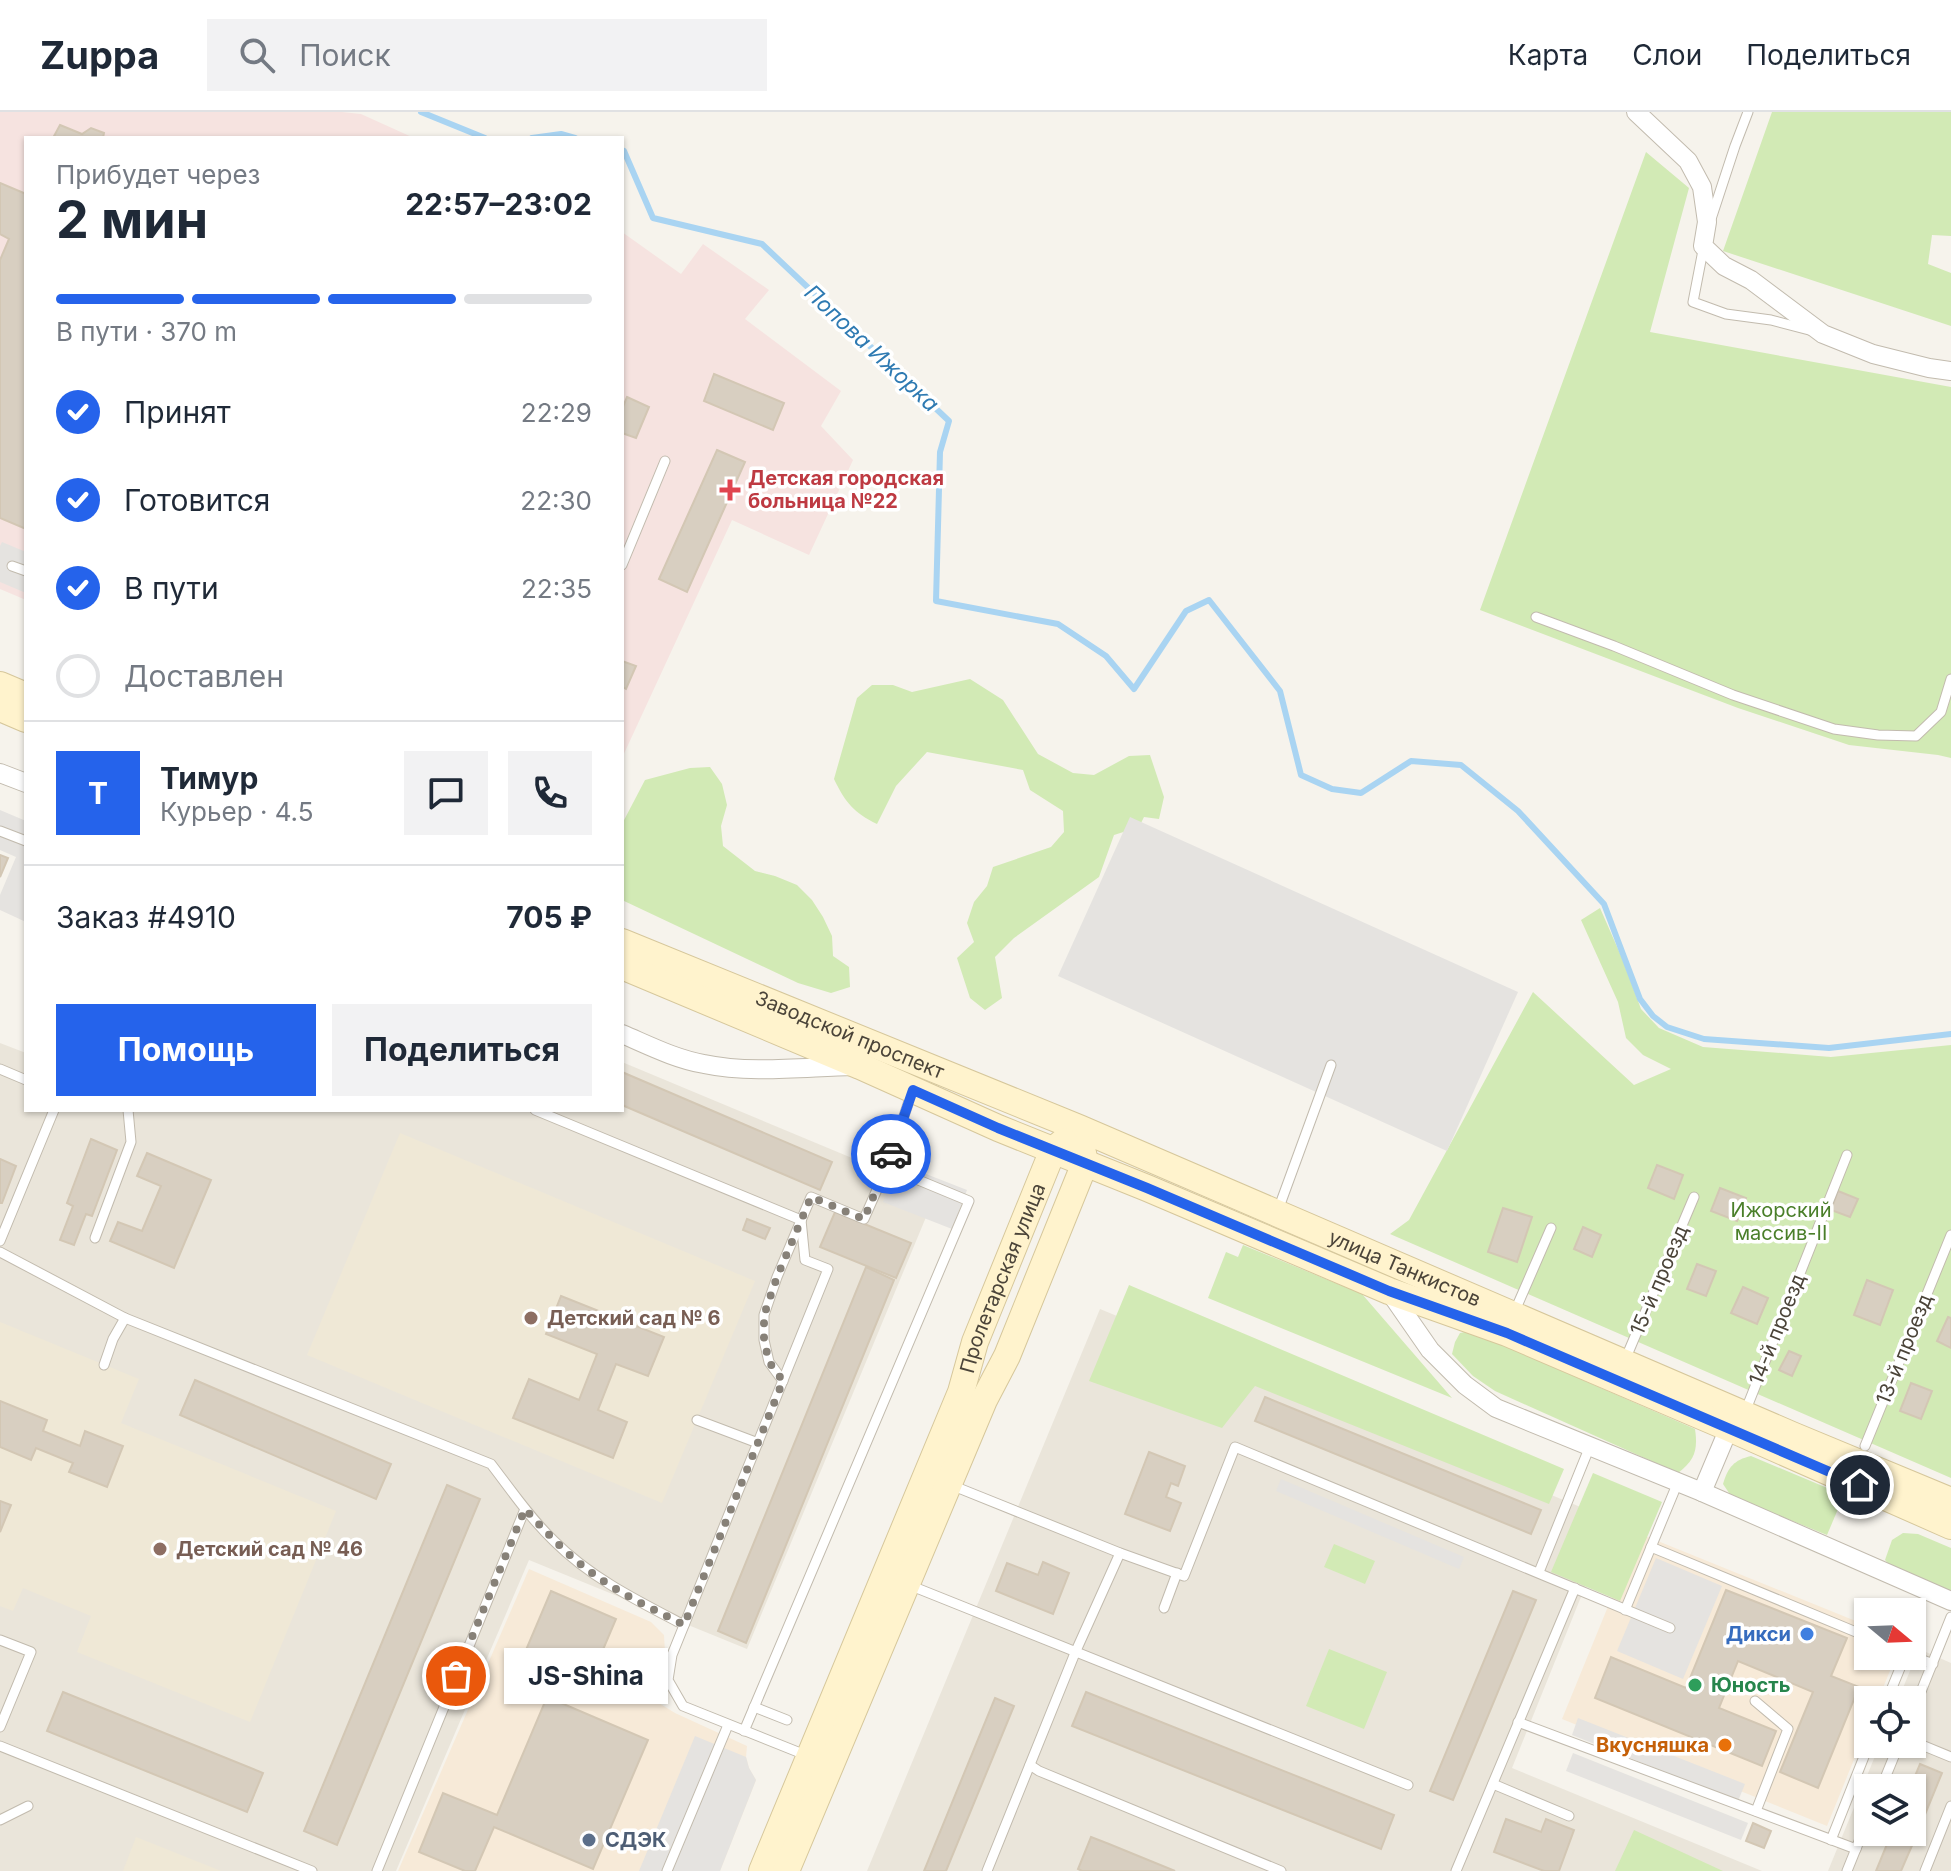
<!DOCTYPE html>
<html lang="ru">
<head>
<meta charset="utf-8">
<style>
  body { margin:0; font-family:Inter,sans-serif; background:#f2f2f3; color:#1f2937; height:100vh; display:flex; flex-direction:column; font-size:30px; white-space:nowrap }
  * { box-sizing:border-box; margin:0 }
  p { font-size:26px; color:#747a83 }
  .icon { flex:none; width:44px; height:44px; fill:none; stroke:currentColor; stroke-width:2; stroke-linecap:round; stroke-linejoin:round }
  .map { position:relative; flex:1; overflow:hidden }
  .drawer { position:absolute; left:24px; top:24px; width:600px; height:976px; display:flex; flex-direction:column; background:#fff; border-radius:0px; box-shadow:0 2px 6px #0004 }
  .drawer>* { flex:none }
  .needle { width:52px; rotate:109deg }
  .controls { position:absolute; left:1854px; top:1486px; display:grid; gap:16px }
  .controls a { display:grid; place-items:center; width:72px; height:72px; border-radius:0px; background:#fff; box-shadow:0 2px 6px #0004; font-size:40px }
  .pin { position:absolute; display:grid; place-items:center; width:68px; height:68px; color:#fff; margin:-34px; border:4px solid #fff; border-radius:50%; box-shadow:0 2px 8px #0007 }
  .courier { position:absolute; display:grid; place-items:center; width:80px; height:80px; margin:-40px; border:6px solid #2563eb; border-radius:50%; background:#fff; color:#222; box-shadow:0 2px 10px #0007 }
  .bubble { position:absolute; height:56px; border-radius:0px; background:#fff; box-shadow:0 2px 6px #0004; font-size:26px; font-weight:700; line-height:56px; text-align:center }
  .overview em { font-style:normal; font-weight:700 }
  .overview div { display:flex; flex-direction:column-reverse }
  .overview { display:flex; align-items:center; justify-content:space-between; height:136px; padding:0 32px }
  h1 { font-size:52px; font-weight:700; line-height:60px }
  .bar { display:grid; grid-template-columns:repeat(4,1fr); gap:12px 8px; align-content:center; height:96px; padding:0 32px }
  .bar i { height:10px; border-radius:6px; background:#e0e1e3 }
  .bar .active { background:#2563eb }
  .bar p { grid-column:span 4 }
  .line { display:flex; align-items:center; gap:20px; padding:0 32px; border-top:2px solid #e0e1e3 }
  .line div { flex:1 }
  .round { display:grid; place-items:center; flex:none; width:84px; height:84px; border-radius:0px; background:#f2f2f3 }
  ol { padding:0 32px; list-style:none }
  li { display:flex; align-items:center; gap:24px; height:88px }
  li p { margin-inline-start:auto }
  li .icon { padding:8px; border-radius:50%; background:#2563eb; color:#fff; stroke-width:4 }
  li:last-child { color:#747a83 }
  li i { width:44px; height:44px; border:4px solid #e0e1e3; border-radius:50% }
  .action { display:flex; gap:16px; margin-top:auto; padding:16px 32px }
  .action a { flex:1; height:92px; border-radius:0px; background:#2563eb; color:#fff; font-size:32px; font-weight:700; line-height:92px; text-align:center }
  .action a+a { background:#f2f2f3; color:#1f2937 }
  header { display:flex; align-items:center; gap:48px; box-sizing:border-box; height:112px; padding:0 40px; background:#fff; border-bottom:2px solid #e0e1e3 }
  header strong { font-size:38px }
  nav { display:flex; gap:44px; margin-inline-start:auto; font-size:28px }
  .search { width:560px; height:72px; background:#f2f2f3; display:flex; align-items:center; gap:20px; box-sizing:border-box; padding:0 28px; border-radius:0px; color:#747a83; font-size:30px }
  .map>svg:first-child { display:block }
  .residential { fill:#eae5da; fill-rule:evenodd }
  .commercial { fill:#f7ead8 }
  .education { fill:#efe8d6 }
  .medical { fill:#f6e3e0 }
  .green { fill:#d2eab5 }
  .parking { fill:#e5e3e0 }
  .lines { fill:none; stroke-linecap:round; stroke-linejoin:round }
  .stream { stroke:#a9d4f2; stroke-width:6 }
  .building { fill:#d8cfc1; stroke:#d3c7b4; stroke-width:2 }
  .lane-casing { stroke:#c2bbae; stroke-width:11 }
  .street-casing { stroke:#c2bbae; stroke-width:20 }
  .secondary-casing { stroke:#d6c79b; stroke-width:28 }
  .lane { stroke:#fff; stroke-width:9 }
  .street { stroke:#fff; stroke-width:18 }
  .secondary { stroke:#fff3cd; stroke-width:26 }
  .done { stroke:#878178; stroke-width:8; stroke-dasharray:0 14.4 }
  .route { stroke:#2563eb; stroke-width:10 }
  .health-dot { fill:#e0444e; stroke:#fff; stroke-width:3 }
  .education-dot { fill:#8d6e63; stroke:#fff; stroke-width:3 }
  .shop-dot { fill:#3f7fe0; stroke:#fff; stroke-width:3 }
  .leisure-dot { fill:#2e9e5b; stroke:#fff; stroke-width:3 }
  .food-dot { fill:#e8710a; stroke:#fff; stroke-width:3 }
  .service-dot { fill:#5c6f8a; stroke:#fff; stroke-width:3 }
  .labels { text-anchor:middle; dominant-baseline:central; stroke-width:7; stroke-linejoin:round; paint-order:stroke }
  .health-label { font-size:20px; font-weight:bold; fill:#be3a42; stroke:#fff; text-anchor:start }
  .street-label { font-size:20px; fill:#4b4439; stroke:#fff }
  .park-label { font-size:20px; fill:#4a7f2a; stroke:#fff }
  .education-label { font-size:20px; font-weight:bold; fill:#785e54; stroke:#fff; text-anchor:start }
  .shop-label { font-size:20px; font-weight:bold; fill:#366cbe; stroke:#fff; text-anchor:end }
  .leisure-label { font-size:20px; font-weight:bold; fill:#27864d; stroke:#fff; text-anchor:start }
  .food-label { font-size:20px; font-weight:bold; fill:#c56008; stroke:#fff; text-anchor:end }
  .service-label { font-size:20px; font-weight:bold; fill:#4e5e75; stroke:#fff; text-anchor:start }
  .water-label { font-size:22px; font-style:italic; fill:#2e7ab2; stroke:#fff }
</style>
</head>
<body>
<header>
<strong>Zuppa</strong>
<div class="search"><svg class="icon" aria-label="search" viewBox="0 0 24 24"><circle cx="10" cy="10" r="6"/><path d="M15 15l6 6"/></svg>Поиск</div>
<nav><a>Карта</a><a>Слои</a><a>Поделиться</a></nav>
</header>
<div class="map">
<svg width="1951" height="1759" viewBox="0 0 1951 1759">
  <rect width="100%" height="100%" fill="#f6f3ec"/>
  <g class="residential">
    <polygon points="0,931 26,941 26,998 622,998 622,950 936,1081 747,1537 529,1448 396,1759 0,1759"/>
    <polygon points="1100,1197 1612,1408 1512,1656 1762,1759 867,1759"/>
    <path d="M1919,1537L1951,1551V1759H1828L1880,1632H1912V1588H1898ZM1868,1676H1912V1720H1868Z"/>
  </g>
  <g class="commercial">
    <polygon points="1638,1421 1868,1514 1868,1544 1896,1544 1878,1588 1868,1588 1868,1613 1827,1714 1562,1607"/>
    <polygon points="529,1457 651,1510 664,1523 665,1540 649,1585 675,1601 747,1634 746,1645 749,1656 756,1668 720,1759 398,1759"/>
  </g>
  <g class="education">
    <polygon points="400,1021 755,1169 662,1391 307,1243"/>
    <polygon points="0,1210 139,1267 121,1311 336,1399 250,1610 77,1540 91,1504 23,1476 13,1499 0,1494"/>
    <polygon points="136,1725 221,1759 123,1759"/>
  </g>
  <g class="medical">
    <polygon points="0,0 342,0 361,2 414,26 26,26 26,488 0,477"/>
    <polygon points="622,120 681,162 703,132 769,178 745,207 841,279 821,314 853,348 809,443 732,408 622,646"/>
  </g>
  <g class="green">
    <polygon points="1772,0 1951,0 1951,124 1932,123 1928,152 1951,161 1951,214 1723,139"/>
    <polygon points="1646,40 1689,76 1650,220 1951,275 1951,646 1938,643 1849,633 1738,596 1480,498"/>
    <path d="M970,567L1003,588L1038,642L1073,661L1094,663L1129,644L1150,643L1164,685L1159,707L1144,705L1139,715L1114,723L1099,765L1014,826L995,845L1002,886L985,898L970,886L957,846L974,830L967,811L974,790L987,774L993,755L1051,735L1064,720L1063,699L1030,678L1023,658L927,640L896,674L877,712C854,701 845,690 834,667L857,586L872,573H893L912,580Z"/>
    <polygon points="710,655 722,672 727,693 721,714 723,734 755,759 775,764 797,773 812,788 823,805 832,824 833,844 849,855 850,875 831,881 798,871 622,788 622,712 645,668 690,656"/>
    <polygon points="1600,796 1622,846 1641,897 1659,916 1703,935 1831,945 1951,933 1951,1366 1390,1122 1409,1108 1533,880 1634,973 1671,957 1643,943 1626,926 1618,890 1581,808"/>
    <polygon points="1243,1133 1362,1182 1452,1286 1208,1186 1226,1140 1238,1145"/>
    <polygon points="1129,1173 1564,1357 1549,1392 1255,1274 1222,1316 1089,1269"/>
    <path d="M1470,1219L1695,1317C1698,1338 1695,1348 1678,1361L1495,1279L1473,1264L1452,1242L1455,1230L1460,1221Z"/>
    <path d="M1751,1344L1844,1383L1827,1423L1731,1384L1723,1372C1728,1355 1734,1348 1751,1344Z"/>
    <polygon points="1593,1361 1662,1390 1620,1489 1551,1460"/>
    <polygon points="1903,1421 1918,1422 1951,1436 1951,1482 1896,1460 1885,1448 1892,1428"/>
    <polygon points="1334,1432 1375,1449 1365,1472 1324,1455"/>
    <polygon points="1329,1537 1387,1560 1364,1617 1306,1594"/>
    <polygon points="1634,1718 1723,1759 1615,1759"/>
  </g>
  <g class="parking">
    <polygon points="2,430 26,440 26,481 0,470 0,434"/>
    <polygon points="0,698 26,709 26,810 0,798 0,783 16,745 0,738"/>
    <polygon points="1130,705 1518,880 1447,1039 1058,864"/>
    <polygon points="898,1051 967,1078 952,1117 883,1090"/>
    <polygon points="1281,1367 1464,1445 1459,1457 1276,1379"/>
    <polygon points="1656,1446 1722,1474 1683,1567 1617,1539"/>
    <polygon points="1578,1606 1745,1672 1738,1689 1572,1623"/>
    <polygon points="695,1624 746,1645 749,1656 756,1668 720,1759 639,1759"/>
    <polygon points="1573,1641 1748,1711 1741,1728 1566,1659"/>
  </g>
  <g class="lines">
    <g class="stream">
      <polyline points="421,0 485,26"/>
      <polyline points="532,26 561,22 575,26"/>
      <polyline points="622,38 624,39 653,106 762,132 949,309 940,340 936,489 1058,512 1106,544 1134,577 1186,499 1209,488 1280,579 1301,663 1332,677 1361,681 1411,649 1461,653 1518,699 1604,792 1640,887 1653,904 1667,915 1704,927 1829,936 1951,922"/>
    </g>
  </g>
  <g class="building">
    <polygon points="60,13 82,22 91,16 104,21 103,26 53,26"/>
    <polygon points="0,71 26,82 26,417 0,406 0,148 9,127 0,122"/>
    <polygon points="714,262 784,291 773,318 704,289"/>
    <polygon points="627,285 649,295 636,326 622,321 622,297"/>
    <polygon points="717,338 745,350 687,480 659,467"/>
    <polygon points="622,549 636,554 626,577 622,575"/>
    <polygon points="0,743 8,746 0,765"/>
    <polygon points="622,960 832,1050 820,1078 622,993"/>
    <polygon points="91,1027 117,1038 92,1104 86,1102 74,1133 60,1128 73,1094 67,1091"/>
    <polygon points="147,1041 211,1068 174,1156 110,1129 118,1110 142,1119 161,1074 137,1064"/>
    <polygon points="0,1047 16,1054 2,1091 0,1091"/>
    <polygon points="1657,1053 1683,1063 1674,1087 1648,1076"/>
    <polygon points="1720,1076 1746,1086 1737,1109 1711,1099"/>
    <polygon points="1838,1079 1858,1087 1850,1105 1831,1098"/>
    <polygon points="1503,1096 1532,1105 1517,1150 1488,1140"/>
    <polygon points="835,1100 911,1131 896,1166 820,1135"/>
    <polygon points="747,1107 770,1116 765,1127 743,1118"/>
    <polygon points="1583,1115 1601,1123 1592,1145 1574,1137"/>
    <polygon points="1697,1152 1716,1159 1706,1184 1687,1177"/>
    <polygon points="866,1155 894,1168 746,1531 718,1519"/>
    <polygon points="1867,1168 1893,1178 1880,1213 1854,1203"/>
    <polygon points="1743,1175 1768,1186 1757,1212 1731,1201"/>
    <polygon points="561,1184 664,1225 648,1264 616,1252 598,1298 627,1310 613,1346 513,1306 529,1267 579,1288 597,1242 546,1222"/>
    <polygon points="1948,1205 1951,1206 1951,1236 1937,1229"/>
    <polygon points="1789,1239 1801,1244 1792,1264 1779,1258"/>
    <polygon points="195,1268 391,1352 376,1387 180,1303"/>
    <polygon points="1911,1271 1932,1279 1921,1307 1900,1299"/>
    <polygon points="1265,1285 1541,1398 1531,1422 1255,1309"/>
    <polygon points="0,1289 47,1308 43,1319 80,1334 85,1319 123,1334 107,1375 69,1360 73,1351 36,1336 31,1348 0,1335"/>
    <polygon points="1149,1340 1185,1354 1178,1374 1171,1371 1166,1385 1181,1391 1170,1419 1125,1402"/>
    <polygon points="447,1373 480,1387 337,1733 304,1719"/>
    <polygon points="0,1389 11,1393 0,1420"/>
    <polygon points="1043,1450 1069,1461 1053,1502 996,1479 1007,1451 1038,1463"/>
    <polygon points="1726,1478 1847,1526 1831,1564 1859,1575 1818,1676 1780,1660 1813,1580 1738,1549 1719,1596 1776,1619 1762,1654 1595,1586 1611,1545 1686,1576"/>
    <polygon points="551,1479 616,1507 588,1573 523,1545"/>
    <polygon points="1513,1479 1536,1488 1453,1688 1430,1679"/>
    <polygon points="63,1580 263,1661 247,1700 47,1619"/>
    <polygon points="1086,1580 1394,1703 1381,1737 1072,1614"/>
    <polygon points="547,1585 648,1628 593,1757 494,1715 475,1759 465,1759 419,1740 443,1681 497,1703"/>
    <polygon points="995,1586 1014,1594 946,1759 924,1759"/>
    <polygon points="1920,1652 1942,1661 1917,1722 1901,1759 1876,1759 1892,1720 1912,1720 1912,1676 1910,1676"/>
    <polygon points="1506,1707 1541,1720 1546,1707 1574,1718 1559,1759 1544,1759 1494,1740"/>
    <polygon points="1753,1711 1771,1719 1764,1736 1746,1729"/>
    <polygon points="1091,1725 1109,1732 1175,1759 1082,1759 1078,1757"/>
  </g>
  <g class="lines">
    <g class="lane-casing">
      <g id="lane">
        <polyline points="1711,107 1735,34 1748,0"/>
        <polyline points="1704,133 1693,190 1726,202 1771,208 1809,218"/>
        <polyline points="622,453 665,349"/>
        <polyline points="12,454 26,459"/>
        <polyline points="1536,505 1614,534 1733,583 1834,617 1878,623 1916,624 1941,600 1951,567"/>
        <polyline points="0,719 26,729"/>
        <polyline points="0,957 26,968"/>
        <polyline points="535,998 801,1108"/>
        <polyline points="1278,1098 1331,953"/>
        <polyline points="801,1108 805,1148 828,1157 672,1543 668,1568 683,1594 808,1644"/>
        <polyline points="95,1126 131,1030 128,998"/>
        <polyline points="0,1129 54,998"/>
        <path d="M0,1140L125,1206L491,1352C511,1378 530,1406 554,1429C591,1466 638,1489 684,1513"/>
        <polyline points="1514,1201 1551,1116"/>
        <polyline points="1625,1248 1694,1085"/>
        <polyline points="104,1253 113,1227 125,1206"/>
        <polyline points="783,1269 769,1250 764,1228 764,1203 777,1165 811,1085 864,1107 887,1055"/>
        <polyline points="1745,1300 1847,1043"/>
        <polyline points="697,1308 758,1331"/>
        <polyline points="1865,1334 1951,1123"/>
        <polyline points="951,1373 1120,1441 1184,1464 1235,1335 1670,1516"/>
        <polyline points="1651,1435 1868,1525"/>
        <polyline points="1539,1460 1590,1334"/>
        <polyline points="909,1473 1408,1673"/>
        <polyline points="1164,1496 1177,1461"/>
        <polyline points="1625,1498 1678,1370"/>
        <polyline points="0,1528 31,1540 0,1615"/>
        <polyline points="1912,1544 1933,1552"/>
        <polyline points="1887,1588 1905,1544"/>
        <polyline points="1755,1589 1788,1617 1756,1699"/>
        <polyline points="754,1595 787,1608"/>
        <polyline points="1912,1602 1951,1505"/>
        <polyline points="1518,1610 1856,1737"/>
        <polyline points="744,1619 969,1089 887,1055 912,980"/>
        <polyline points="1912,1629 1951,1645"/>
        <polyline points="0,1634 312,1759"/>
        <polyline points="1030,1653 1039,1659 1281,1759"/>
        <polyline points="1493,1672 1569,1704"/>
        <polyline points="1881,1676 1899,1632"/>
        <polyline points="0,1708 28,1694"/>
        <polyline points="1831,1728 1869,1632"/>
        <polyline points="377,1759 525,1397"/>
        <polyline points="667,1759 728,1613"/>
        <polyline points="987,1759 1075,1541 1120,1441"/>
        <polyline points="1456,1759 1575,1476"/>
        <polyline points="1847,1759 1868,1707"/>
        <polyline points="1925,1759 1951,1694"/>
      </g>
    </g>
    <g class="street-casing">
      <g id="street">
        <polyline points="1636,0 1688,49 1702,75 1707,110 1703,134 1724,154 1751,168 1823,222 1873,242 1929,256 1951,259"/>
        <polyline points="0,661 26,671"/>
        <path d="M622,922C648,933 675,947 704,952C751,962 805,955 853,954"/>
        <polyline points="1389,1179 1430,1238 1465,1273 1496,1296 1702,1380 1951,1489"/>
        <polyline points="1702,1380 1729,1316"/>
      </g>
    </g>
    <g class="secondary-casing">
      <g id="secondary">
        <polyline points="0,573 26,584"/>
        <polyline points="0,596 26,607"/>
        <path id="s1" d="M622,830L1079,1016L1792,1323L1951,1389"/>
        <polyline points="622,854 860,954 998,1016 1147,1076 1389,1179 1507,1221 1729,1316 1951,1414"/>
        <path id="s2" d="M762,1759L961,1280L975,1230L1053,1038L1064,1029"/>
        <polyline points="786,1759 984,1288 1007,1244 1085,1051 1082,1036"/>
      </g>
    </g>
    <use href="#lane" class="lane"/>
    <use href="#street" class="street"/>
    <use href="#secondary" class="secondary"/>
  </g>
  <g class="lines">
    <path class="done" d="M456,1564L525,1397C546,1420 567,1443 592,1461C620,1482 653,1497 684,1513L783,1269L769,1250L764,1228V1203L777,1165L811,1085L864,1107L891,1042"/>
    <polyline class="route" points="891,1042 913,978 998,1016 1147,1076 1389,1179 1507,1221 1860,1373"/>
  </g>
  <path class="health-dot" d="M726 366h8v8h8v8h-8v8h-8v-8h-8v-8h8z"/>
  <g class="education-dot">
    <circle cx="531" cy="1206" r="8"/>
    <circle cx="160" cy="1437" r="8"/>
  </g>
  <circle class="shop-dot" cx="1807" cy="1522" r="8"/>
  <circle class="leisure-dot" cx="1695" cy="1573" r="8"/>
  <circle class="food-dot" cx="1725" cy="1633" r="8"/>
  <circle class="service-dot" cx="589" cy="1728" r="8"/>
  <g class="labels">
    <g class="health-label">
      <text x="748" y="366">Детская городская<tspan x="748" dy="23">больница №22</tspan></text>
    </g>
    <g class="street-label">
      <text stroke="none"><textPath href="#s1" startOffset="246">Заводской проспект</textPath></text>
      <text stroke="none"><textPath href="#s1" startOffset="848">улица Танкистов</textPath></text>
      <text stroke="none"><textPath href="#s2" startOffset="640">Пролетарская улица</textPath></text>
      <text transform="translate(1659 1168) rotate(-67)">15-й проезд</text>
      <text transform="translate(1777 1217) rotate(-68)">14-й проезд</text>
      <text transform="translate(1904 1237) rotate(-68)">13-й проезд</text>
    </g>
    <g class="park-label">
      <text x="1781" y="1098">Ижорский<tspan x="1781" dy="23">массив-II</tspan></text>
    </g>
    <g class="education-label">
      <text x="547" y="1206">Детский сад № 6</text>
      <text x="176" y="1437">Детский сад № 46</text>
    </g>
    <g class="shop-label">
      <text x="1791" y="1522">Дикси</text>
    </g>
    <g class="leisure-label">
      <text x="1711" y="1573">Юность</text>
    </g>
    <g class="food-label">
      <text x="1709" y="1633">Вкусняшка</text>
    </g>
    <g class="service-label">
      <text x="605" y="1728">СДЭК</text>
    </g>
    <g class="water-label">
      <text transform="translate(872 236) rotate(43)">Попова Ижорка</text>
    </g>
  </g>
</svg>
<div class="controls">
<a><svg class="needle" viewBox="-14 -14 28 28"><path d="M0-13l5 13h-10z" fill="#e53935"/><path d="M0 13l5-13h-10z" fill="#747a83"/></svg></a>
<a><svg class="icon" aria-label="locate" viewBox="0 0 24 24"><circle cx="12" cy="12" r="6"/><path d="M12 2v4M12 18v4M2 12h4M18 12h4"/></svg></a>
<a><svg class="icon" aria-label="layers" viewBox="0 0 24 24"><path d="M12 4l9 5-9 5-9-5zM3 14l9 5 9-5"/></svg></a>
</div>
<div class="pin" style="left:456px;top:1564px;background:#ea580c"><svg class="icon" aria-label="bag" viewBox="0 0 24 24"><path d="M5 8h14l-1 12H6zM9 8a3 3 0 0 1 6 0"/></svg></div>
<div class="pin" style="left:1860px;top:1373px;background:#1f2937"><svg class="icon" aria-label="home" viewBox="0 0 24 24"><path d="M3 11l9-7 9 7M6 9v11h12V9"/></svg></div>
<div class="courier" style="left:891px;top:1042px"><svg class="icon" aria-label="car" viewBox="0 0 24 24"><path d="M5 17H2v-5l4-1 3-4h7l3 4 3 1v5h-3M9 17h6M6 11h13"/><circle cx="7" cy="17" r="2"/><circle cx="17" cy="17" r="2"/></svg></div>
<div class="bubble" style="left:504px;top:1536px;width:164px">JS-Shina</div>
<section class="drawer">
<div class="overview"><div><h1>2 мин</h1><p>Прибудет через</p></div><em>22:57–23:02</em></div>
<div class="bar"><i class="active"></i><i class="active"></i><i class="active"></i><i></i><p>В пути · 370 m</p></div>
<ol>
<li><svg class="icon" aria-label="check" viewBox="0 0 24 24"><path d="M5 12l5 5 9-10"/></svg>Принят<p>22:29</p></li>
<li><svg class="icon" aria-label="check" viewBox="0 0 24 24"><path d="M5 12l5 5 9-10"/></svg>Готовится<p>22:30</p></li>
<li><svg class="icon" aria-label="check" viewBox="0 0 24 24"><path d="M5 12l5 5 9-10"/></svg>В пути<p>22:35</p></li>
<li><i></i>Доставлен</li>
</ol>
<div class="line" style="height:144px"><b class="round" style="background:#2563eb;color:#fff">Т</b><div><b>Тимур</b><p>Курьер · 4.5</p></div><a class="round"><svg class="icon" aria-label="chat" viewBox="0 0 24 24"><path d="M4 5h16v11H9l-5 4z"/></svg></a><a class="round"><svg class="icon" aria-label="phone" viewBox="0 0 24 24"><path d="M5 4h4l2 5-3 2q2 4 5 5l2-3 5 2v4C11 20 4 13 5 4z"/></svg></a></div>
<div class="line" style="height:104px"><div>Заказ #4910</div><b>705 ₽</b></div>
<div class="action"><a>Помощь</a><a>Поделиться</a></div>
</section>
</div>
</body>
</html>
